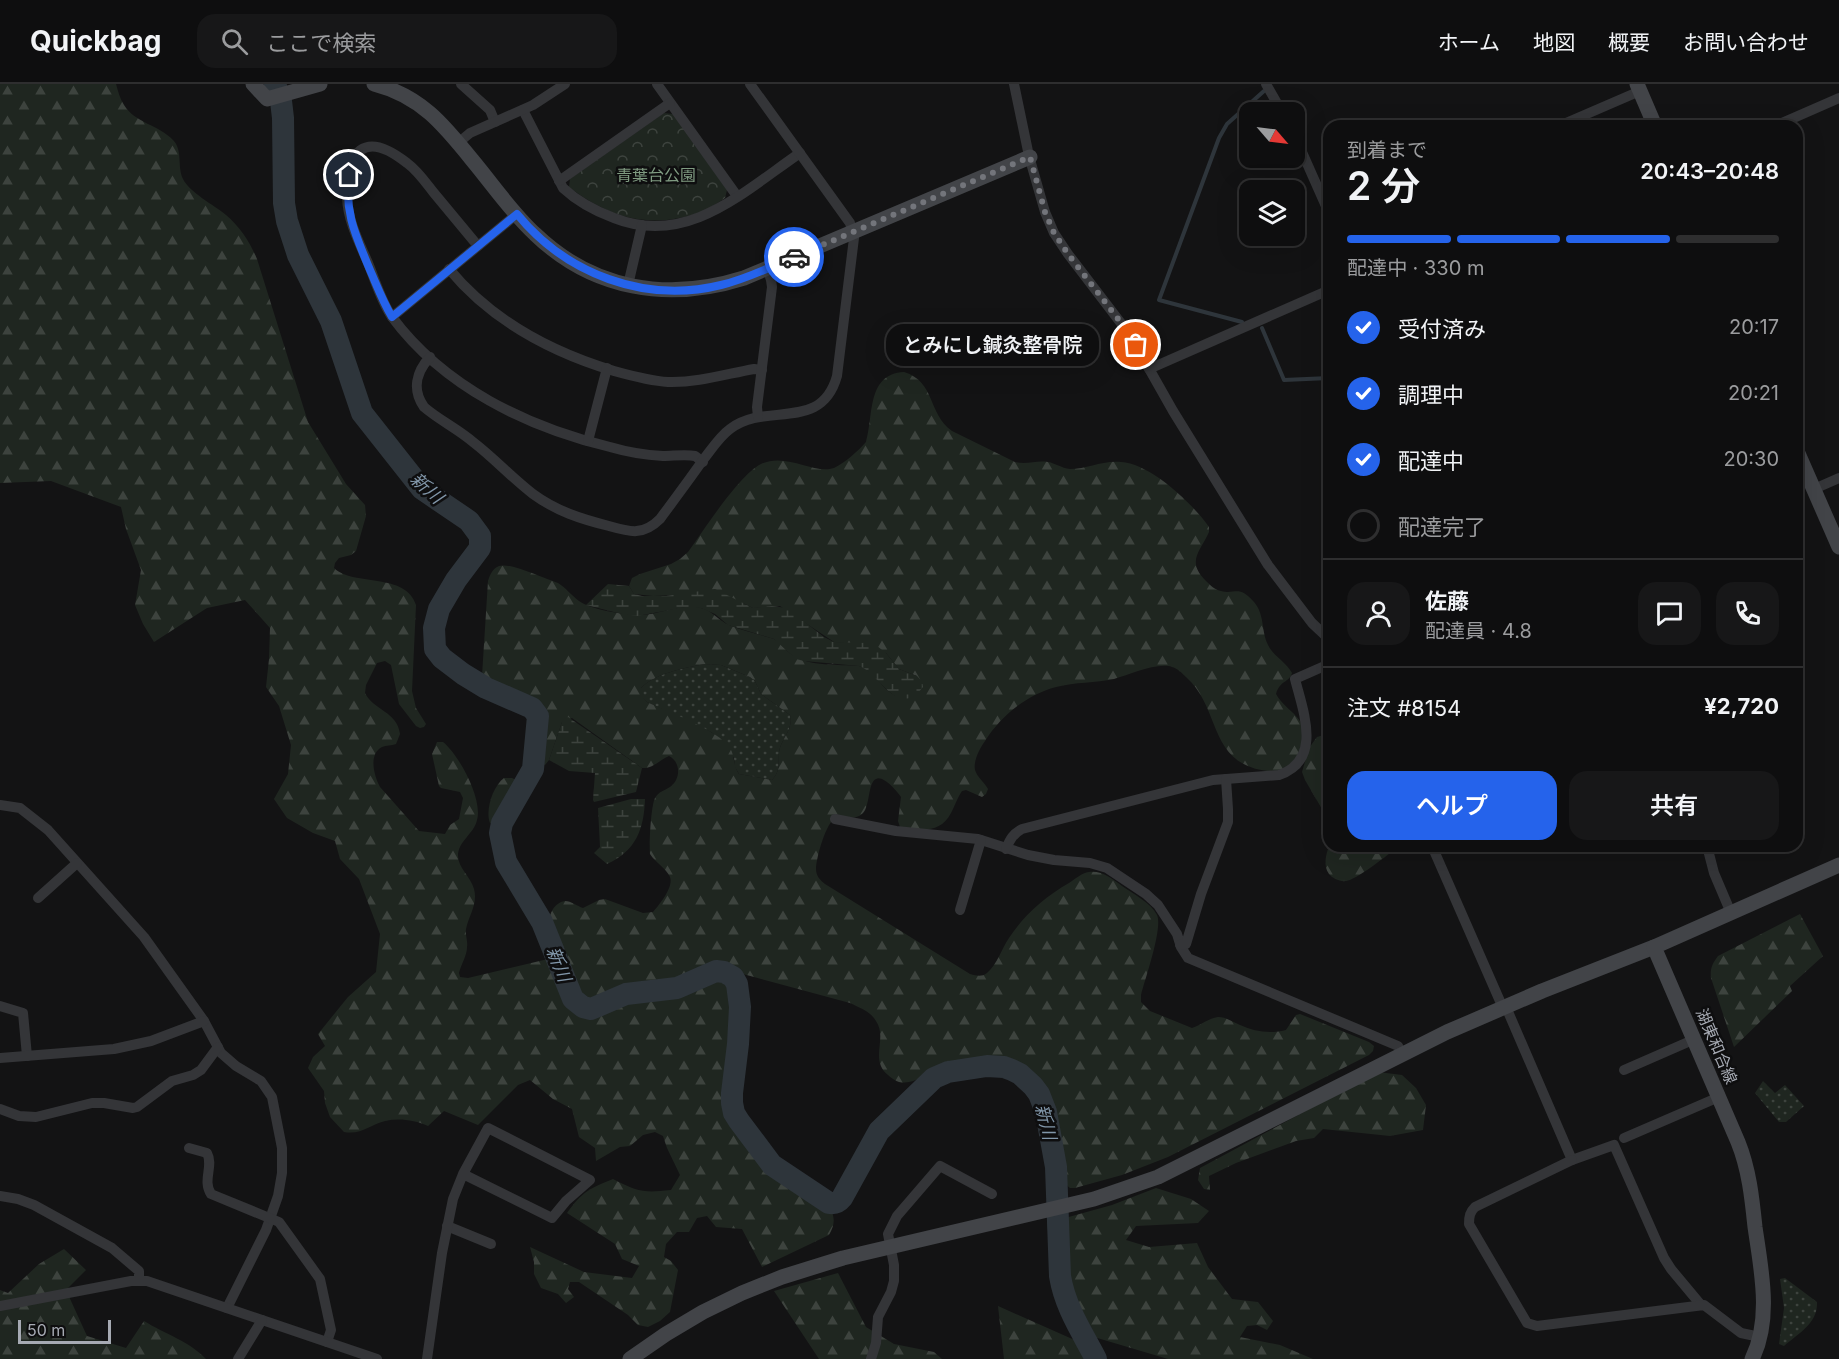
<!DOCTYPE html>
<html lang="ja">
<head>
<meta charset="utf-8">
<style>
  body { margin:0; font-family:Inter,"Noto Sans JP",sans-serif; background:#171718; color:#f1f3f6; height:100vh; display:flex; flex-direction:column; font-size:22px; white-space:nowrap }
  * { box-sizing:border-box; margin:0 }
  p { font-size:20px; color:#9b9c9e }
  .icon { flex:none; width:33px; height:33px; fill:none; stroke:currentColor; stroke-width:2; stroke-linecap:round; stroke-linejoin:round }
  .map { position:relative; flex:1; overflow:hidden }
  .sheet { position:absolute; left:1323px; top:36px; width:480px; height:732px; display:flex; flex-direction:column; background:#0e0e0f; border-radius:18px; box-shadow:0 6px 24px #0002,0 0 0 2px #2e2e2f }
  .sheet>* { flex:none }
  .needle { width:39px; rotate:118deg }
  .tools { position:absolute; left:1239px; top:18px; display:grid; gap:12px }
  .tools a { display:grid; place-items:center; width:66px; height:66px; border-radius:12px; background:#0e0e0f; box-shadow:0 6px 24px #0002,0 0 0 2px #2e2e2f; font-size:30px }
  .scale { position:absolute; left:18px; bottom:15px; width:93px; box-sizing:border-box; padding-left:6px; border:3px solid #a6aab3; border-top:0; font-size:16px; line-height:21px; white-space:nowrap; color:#a6aab3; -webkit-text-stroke:4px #0e0e0f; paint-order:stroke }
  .pin { position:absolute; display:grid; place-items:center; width:51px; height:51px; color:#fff; margin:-26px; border:3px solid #fff; border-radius:50%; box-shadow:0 2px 6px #0007 }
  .courier { position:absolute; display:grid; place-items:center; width:60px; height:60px; margin:-30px; border:4px solid #2563eb; border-radius:50%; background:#fff; color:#222; box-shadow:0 2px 8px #0007 }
  .bubble { position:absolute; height:42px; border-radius:18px; background:#0e0e0f; box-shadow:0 6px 24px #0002,0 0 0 2px #2e2e2f; font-size:20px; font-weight:600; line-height:42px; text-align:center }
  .headline em { font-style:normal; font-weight:600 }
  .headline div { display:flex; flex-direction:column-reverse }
  .headline { display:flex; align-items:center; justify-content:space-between; height:102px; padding:0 24px }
  h1 { font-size:39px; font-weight:600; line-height:45px }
  .bar { display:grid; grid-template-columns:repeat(4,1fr); gap:9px 6px; align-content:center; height:72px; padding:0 24px }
  .bar i { height:8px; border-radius:4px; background:#2e2e2f }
  .bar .selected { background:#2563eb }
  .bar p { grid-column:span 4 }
  .line { display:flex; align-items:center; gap:15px; padding:0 24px; border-top:2px solid #2e2e2f }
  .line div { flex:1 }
  .round { display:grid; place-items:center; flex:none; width:63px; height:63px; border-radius:18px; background:#171718 }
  ol { padding:0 24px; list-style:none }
  li { display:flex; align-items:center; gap:18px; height:66px }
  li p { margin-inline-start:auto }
  li .icon { padding:6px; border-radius:50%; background:#2563eb; color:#fff; stroke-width:4 }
  li:last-child { color:#9b9c9e }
  li i { width:33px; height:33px; border:3px solid #2e2e2f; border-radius:50% }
  .button { display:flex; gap:12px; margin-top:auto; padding:12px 24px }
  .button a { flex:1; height:69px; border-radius:18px; background:#2563eb; color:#fff; font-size:24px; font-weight:600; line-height:69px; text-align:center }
  .button a+a { background:#171718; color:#f1f3f6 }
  header { display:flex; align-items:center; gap:36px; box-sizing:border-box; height:84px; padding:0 30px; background:#0e0e0f; border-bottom:2px solid #2e2e2f }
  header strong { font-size:28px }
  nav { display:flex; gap:33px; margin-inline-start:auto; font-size:21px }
  .search { width:420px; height:54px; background:#171718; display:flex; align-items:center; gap:15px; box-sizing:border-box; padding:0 21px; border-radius:18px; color:#9b9c9e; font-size:22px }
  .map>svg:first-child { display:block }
  .grass { fill:url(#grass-dots) }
  .forest { fill:url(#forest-firs); fill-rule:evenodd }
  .wetland { fill:url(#wetland-marsh) }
  .park { fill:url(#park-crowns) }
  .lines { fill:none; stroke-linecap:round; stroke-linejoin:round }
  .stream { stroke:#2e353b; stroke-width:4 }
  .river { stroke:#2e353b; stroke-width:22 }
  .street { stroke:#343538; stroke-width:10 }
  .secondary { stroke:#424448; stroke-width:15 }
  .done { stroke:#73757b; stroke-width:6; stroke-dasharray:0 10.8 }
  .route { stroke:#2563eb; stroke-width:8 }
  .labels { text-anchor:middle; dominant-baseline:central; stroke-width:5; stroke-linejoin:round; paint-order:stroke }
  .park-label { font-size:16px; fill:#7f9b81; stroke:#0e0e0f }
  .street-label { font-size:16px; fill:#a6aab3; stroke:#0e0e0f }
  .water-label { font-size:18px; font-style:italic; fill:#8196a9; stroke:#0e0e0f }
</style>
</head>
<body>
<header>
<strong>Quickbag</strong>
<div class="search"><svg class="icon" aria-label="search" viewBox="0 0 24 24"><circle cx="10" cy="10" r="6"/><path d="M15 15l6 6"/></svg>ここで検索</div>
<nav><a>ホーム</a><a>地図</a><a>概要</a><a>お問い合わせ</a></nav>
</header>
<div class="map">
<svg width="1839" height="1275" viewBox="0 0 1839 1275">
  <defs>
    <pattern id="grass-dots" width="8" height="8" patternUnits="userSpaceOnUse" patternTransform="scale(1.5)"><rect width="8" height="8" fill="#1f2620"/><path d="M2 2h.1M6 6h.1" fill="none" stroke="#3d433e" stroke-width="1.8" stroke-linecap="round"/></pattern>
    <pattern id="forest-firs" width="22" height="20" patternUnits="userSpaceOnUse" patternTransform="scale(1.5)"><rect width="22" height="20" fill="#1f2620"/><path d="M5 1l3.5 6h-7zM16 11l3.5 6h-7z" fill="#3d433e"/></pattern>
    <pattern id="wetland-marsh" width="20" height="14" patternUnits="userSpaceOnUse" patternTransform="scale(1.5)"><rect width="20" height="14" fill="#1f2620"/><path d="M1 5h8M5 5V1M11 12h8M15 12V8" fill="none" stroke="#3d433e"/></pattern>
    <pattern id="park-crowns" width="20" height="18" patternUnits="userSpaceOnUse" patternTransform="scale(1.5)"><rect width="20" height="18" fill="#1f2620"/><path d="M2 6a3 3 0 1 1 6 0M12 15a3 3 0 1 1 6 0" fill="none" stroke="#3d433e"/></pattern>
  </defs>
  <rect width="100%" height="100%" fill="#131314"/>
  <g class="grass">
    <path d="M705,580L721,581L750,593L755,597L761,610L790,631C794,645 781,655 779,668C778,680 781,686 772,696L739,690L735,683L734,674L722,656L711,648L647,618L641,613V604C656,589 684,584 705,580Z"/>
    <polygon points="1763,997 1775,1009 1785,1001 1804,1022 1786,1038 1779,1038 1755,1009"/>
    <path d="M1785,1194L1817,1218C1818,1239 1799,1249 1784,1262L1779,1260L1784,1224L1780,1195Z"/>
  </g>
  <g class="forest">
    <path d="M0,0H116C118,7 120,15 124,21C135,39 159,41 173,56C183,66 177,83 183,95C189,108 214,121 226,131C240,143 250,158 257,175L308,338L346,400L365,421L366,432L356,467L351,471L339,474L335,479L334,484C354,503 406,488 416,521L412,607L416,624L426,640L424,643L420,644L416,642L399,620L391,581L385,577L377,579L366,601L365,609C374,627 397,627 400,650L396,660C391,662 386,661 382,663C368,670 374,692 380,703L419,747L445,750L450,741L459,735L463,714L460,708L441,704L439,702L432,670L437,658H443C459,671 483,715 477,736C474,750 458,757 458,772C458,784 471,793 474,805C478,820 469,831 466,845C465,851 468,857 467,863C467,872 461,880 459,889L460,893L468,894L548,875L553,878L556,882L563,907L569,918L585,929L597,928L627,914L678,908L717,891L730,896C742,920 731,981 728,1009L727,1019L730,1030L735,1040L761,1075L778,1092L832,1128C835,1137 834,1142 829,1151L762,1183L742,1145L716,1143L707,1132L697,1134L689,1148H677L666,1160L664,1173L671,1177L678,1186L670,1228L660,1237L648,1243L638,1241L628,1231L579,1198H570L568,1205L574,1213L566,1219L558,1210L541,1204L534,1190V1178L530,1163L584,1188L632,1194L639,1182L622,1175L615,1160L567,1129C582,1108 590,1104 613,1095C638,1108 644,1109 671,1106L680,1091L667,1064L663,1052L655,1048L643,1051L630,1062L620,1063L596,1077L595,1064L579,1053L572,1025L553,1015L530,996L518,1001L478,1041L444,1027L428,1042C415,1036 399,1034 385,1037C369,1041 362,1051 344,1048L330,1033L325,1019L324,1007L308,984L313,973L325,962L318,950L348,913L376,888L380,850L359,795L340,775L335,757L313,749L287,734L274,715L288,690L291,661L279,622L266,603L269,575L270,544L245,516L207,524L154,558L143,540L135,521L141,486L126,445L121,423L51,397L0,399Z"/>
    <path d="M904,288C936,298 927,329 952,347L1015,378C1027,381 1037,376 1048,378C1055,379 1061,384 1070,385C1087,385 1103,376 1121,378C1151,380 1192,419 1209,443V448C1200,468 1186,477 1206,497C1210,501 1215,506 1221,507C1236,511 1238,500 1254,518C1265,531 1261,547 1268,561C1273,572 1286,578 1292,589C1289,599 1280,596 1276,610C1282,621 1293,627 1300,637C1308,650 1300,678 1285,685C1280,687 1273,688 1267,687C1207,679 1222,625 1186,593C1182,589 1177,584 1172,583C1157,578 1129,591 1114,595C1095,599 1075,598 1056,603C1026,611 1001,632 985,657C980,664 973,677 975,686C977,693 984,698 988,705L986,710L982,713L966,706L962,707C957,714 955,722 951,729C940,750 921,746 900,743L898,737L901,713C897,707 883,691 876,695C868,698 870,722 863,729C854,738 845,731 836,734C826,737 816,775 816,785C816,792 820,796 825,800L970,890C977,892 982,893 987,889C997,881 1002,864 1009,854C1025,830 1045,813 1069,799C1075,795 1082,789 1089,788C1101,786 1113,795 1122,802C1133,810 1150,818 1157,831C1163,844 1145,895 1141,911V918L1150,927L1192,944C1201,941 1209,934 1218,933C1226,933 1233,938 1240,941C1255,948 1270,950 1286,946L1296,931L1300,930L1369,958L1374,962L1373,967L1369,971L1168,1073L1122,1091L1075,1104H1070C1060,1096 1063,1077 1061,1065C1058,1038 1053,1009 1032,990C1012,971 988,974 963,978C954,980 945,981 937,984C924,990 915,1001 899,998C896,997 891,994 888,991C869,976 888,954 876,937C870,927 860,924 850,919L732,887L721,882H716L669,901L625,905L591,921C584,919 579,916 575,910C569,901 568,889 564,879C559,863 542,841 553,825C556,821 559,818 565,817C571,817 577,822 583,824L599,816L605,815L643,829L653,828C659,821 674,803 670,793C666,784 655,778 650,770C649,759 651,722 655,714C659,707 664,707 670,703C681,695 681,678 669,672C659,676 653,685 642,684L572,634L562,638L549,676L545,681L542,680L540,674L543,631C536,609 496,611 482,592L488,497C490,491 492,485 499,482C510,478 545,495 558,499C566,504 571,511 579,517C593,527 634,533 651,530C667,527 685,520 701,524C713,527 719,537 729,541C743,547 759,550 774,555C781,559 785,566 792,571C810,583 838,580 859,582C882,590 883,617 911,613L917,592L899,585L886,569L845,559L834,558L780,522L753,524L743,519L677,511L653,512L634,510L629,502L632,494L640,490L671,480L680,475L688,468C704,446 739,391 761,380C787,368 814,391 834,384C845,379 858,367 866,358C874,332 866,290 904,288ZM705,580L721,581L750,593L755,597L761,610L790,631C794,645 781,655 779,668C778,680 781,686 772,696L739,690C733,682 735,672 730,664C717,645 668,628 647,618L641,612V604C656,589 684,584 705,580Z"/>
    <polygon points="1324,651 1329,651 1329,737 1305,696 1302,688 1309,664 1317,653"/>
    <path d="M504,694H512L516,696C519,706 502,734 494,740L490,739C485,726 493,702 504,694Z"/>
    <path d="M1329,762H1397L1394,766C1385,773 1356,796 1346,797C1340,798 1332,794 1329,790C1323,782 1326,770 1329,762Z"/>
    <path d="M1800,830L1823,872L1790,902L1792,907L1734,963L1711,894C1710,885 1712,880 1718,872Z"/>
    <polygon points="1378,988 1402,991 1416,1004 1426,1021 1423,1046 1390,1052 1323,1045 1314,1054 1296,1057 1236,1079 1209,1092 1210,1106 1204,1105 1198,1096 1200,1084"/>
    <polygon points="1156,1104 1191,1115 1209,1127 1198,1139 1136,1142 1126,1156 1149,1163 1197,1159 1208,1183 1232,1215 1258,1218 1273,1237 1267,1246 1257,1241 1247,1242 1240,1253 1280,1261 1313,1275 1168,1275 1094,1253 1054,1198 1047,1139 1112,1121"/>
    <path d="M64,1165L86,1186L66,1206L87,1252L126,1264L144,1237C165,1250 189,1257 206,1275H0V1206L8,1209L39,1180Z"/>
    <polygon points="838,1189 866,1243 894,1260 934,1268 942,1275 819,1275 774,1207"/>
    <polygon points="998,1222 1097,1266 1101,1275 1004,1275"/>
  </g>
  <g class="wetland">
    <path d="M608,500L629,502L634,510L642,512H666L715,505L753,524L772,522L787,524L824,553L834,558L866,559L877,562L886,569L899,585L917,592L922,597L923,603C897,636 881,590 859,582L804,577L796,575L774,555L728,541L715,530L701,524L686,523L637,532L622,530L586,521Z"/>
    <polygon points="568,633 642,684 636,708 594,718 593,716 595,689 569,687 549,676 562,638 564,634"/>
    <path d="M631,715H645C644,745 636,767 607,780L594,769L600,763L598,724Z"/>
  </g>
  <path class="park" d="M664,29L673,30L727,106L725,114C717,119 709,125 701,128C651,146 610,134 569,103L570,95Z"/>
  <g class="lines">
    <g class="stream">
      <polyline points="1242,238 1159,216 1219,54 1227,40 1264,7"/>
      <polyline points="1262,244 1284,296 1329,294"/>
    </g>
    <path class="river" d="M275,0L281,17L283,34L284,119L287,137L298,171L331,237L362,329L422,405L469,437L480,452V464L456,496L439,525L434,544L435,565L442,574L463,590L486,604L532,624L538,632L533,685L502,739L500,749L506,778L542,838L573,915L583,923L591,925L626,910L677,904L716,887L724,888L733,893L737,900L740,923L738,960L732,1009V1019L734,1029L739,1037L772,1081L829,1119C835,1120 838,1119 842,1114L879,1047L934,994L948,988L987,982L1004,983L1012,986L1020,990L1033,1002L1039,1010L1046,1028L1056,1083L1060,1192C1065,1223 1082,1248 1096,1275"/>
    <g class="street">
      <polyline points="461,0 490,26 495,38"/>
      <polyline points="657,0 737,112"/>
      <polyline points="1014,0 1029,72 1045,128 1054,149 1068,170 1130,251 1173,327 1268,481 1312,539 1329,555"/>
      <polyline points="1266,0 1282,28"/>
      <path d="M523,26L563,104C578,118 595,127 614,134C687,163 743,108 800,69"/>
      <polyline points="1559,42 1640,7"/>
      <polyline points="1775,42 1839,14"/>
      <polyline points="1294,50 1329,129"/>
      <polyline points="458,59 470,49 533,21 565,0"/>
      <polyline points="559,97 670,19"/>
      <path d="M478,162C463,144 449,127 434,109C426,99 418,87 407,79C364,45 346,67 347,114C348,137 359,158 368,179C375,196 381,217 392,233C444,303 527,343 610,363C627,368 645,371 663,372C673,372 686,370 695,372C697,373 701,377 703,378"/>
      <path d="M449,185C492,237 551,268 614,287C632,292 650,297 668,298C697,299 726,290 754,285L762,286"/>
      <polyline points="628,201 642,141"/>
      <polyline points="392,233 517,130"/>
      <path d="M430,273C416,288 412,306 424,323C439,336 458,345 473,358C494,374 512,394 533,410C556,427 581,435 609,442C630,448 643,452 660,435C674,416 689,396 703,376C712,365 719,353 730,345C767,317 821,349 837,292L854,154L850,139L750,0"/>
      <polyline points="1149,285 1329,206"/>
      <polyline points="758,333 757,323 772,203 771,196 767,184"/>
      <polyline points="588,357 607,284"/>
      <polyline points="1814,405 1839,394"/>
      <polyline points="0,721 20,724 48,746 144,853 204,937 221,969 236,982 261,997 272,1013 282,1064 282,1089 278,1112 266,1146 227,1224"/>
      <polyline points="835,735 896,747 978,755 1028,771 1054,776 1090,779 1107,784 1146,810 1158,821 1177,850 1181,863 1188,874 1398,962 1402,970"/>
      <polyline points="1432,762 1503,924"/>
      <polyline points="1707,762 1714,789 1731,829"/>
      <path d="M1006,765C1010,755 1013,750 1022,745L1213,696L1279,691C1323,676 1303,627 1295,595L1329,580"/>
      <polyline points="38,814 77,779"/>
      <polyline points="960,826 981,756"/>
      <polyline points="1180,861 1186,860 1201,810 1228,738 1228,725 1226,695"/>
      <polyline points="0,922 23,929 27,972"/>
      <polyline points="1506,923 1572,1076 1614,1061 1664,1174 1671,1185 1701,1221"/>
      <polyline points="0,974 114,965 151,957 204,937"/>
      <polyline points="1624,986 1695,955"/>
      <polyline points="0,1025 19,1032 36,1033 92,1019 104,1019 133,1024 137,1023 172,997 193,991 201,986 218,963"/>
      <polyline points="1624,1054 1719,1013"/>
      <path d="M189,1064L207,1069C214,1082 202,1096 211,1110L279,1138L320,1195L331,1246L327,1258"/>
      <path d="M1572,1076L1475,1123C1470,1128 1469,1132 1469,1140L1527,1239L1537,1242L1704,1221L1741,1249L1760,1253"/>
      <polyline points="0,1112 18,1115 34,1121 112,1164 139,1187 139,1196"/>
      <polyline points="447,1142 491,1160"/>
      <polyline points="0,1222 131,1197 147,1197 377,1275"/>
      <polyline points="238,1275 262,1236"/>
      <polyline points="427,1275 442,1169 453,1115 463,1090 488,1044 590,1096 566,1117 552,1134 463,1090"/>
      <polyline points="871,1275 876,1259 878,1233 891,1208 894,1197 894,1181 888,1150 897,1132 940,1082 992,1110"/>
    </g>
    <g class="secondary">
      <polyline points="253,0 267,15 320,0"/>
      <path d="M374,0C421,12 444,41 473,77C493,101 512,129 535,150C593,206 668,218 744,194L1030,73"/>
      <polyline points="1637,0 1655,42"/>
      <polyline points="1797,367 1839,463"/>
      <polyline points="630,1275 666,1250 703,1228 742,1209 782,1193 843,1174 1094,1115 1158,1093 1447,948 1542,907 1654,863"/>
      <path d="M1752,1275C1772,1235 1761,1185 1755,1143C1752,1114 1749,1085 1738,1058L1654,863L1839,781"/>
    </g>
  </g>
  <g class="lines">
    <polyline class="done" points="794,173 1030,73 1045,128 1054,149 1068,170 1122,240 1136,261"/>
    <path class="route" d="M349,91C344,128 356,152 370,186C377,202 383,218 392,233L517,130C566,190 645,220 721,201C747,195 770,183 794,173"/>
  </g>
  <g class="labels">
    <g class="park-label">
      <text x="656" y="91">青葉台公園</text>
    </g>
    <g class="street-label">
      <text transform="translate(1717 962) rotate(67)">湖東和合線</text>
    </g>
    <g class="water-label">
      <text transform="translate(427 404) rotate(42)">新川</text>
      <text transform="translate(559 880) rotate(68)">新川</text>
      <text transform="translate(1046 1038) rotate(76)">新川</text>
    </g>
  </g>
</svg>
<div class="tools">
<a><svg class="needle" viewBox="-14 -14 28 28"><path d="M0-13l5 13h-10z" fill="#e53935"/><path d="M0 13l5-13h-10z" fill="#9b9c9e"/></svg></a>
<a><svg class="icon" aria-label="layers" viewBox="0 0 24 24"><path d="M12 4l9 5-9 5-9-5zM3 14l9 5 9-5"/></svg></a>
</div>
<div class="scale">50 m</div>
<div class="pin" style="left:1136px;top:261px;background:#ea580c"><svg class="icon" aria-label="bag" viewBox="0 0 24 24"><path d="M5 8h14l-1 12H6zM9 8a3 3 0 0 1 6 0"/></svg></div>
<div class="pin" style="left:349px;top:91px;background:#1f2937"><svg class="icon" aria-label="home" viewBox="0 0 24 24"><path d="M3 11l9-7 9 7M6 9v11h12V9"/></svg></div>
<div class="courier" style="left:794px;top:173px"><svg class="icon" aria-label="car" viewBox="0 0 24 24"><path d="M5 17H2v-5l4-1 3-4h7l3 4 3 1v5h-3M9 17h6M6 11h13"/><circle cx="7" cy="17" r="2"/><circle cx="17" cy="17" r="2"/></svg></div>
<div class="bubble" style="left:886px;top:240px;width:213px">とみにし鍼灸整骨院</div>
<section class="sheet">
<div class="headline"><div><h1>2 分</h1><p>到着まで</p></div><em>20:43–20:48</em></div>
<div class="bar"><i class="selected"></i><i class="selected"></i><i class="selected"></i><i></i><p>配達中 · 330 m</p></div>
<ol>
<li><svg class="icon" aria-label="check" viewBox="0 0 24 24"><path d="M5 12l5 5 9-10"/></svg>受付済み<p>20:17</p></li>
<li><svg class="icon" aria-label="check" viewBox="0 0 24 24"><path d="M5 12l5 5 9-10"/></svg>調理中<p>20:21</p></li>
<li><svg class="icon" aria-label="check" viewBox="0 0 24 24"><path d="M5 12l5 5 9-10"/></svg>配達中<p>20:30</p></li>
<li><i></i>配達完了</li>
</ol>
<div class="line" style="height:108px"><a class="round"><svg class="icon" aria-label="person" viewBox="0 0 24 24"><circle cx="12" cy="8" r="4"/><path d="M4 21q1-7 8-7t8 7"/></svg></a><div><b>佐藤</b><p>配達員 · 4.8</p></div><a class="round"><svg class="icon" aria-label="chat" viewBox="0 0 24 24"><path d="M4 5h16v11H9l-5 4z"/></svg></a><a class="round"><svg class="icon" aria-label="phone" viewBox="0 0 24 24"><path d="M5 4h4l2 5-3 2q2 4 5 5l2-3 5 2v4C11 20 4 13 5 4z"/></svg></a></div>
<div class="line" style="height:78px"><div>注文 #8154</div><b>¥2,720</b></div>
<div class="button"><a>ヘルプ</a><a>共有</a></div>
</section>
</div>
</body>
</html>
